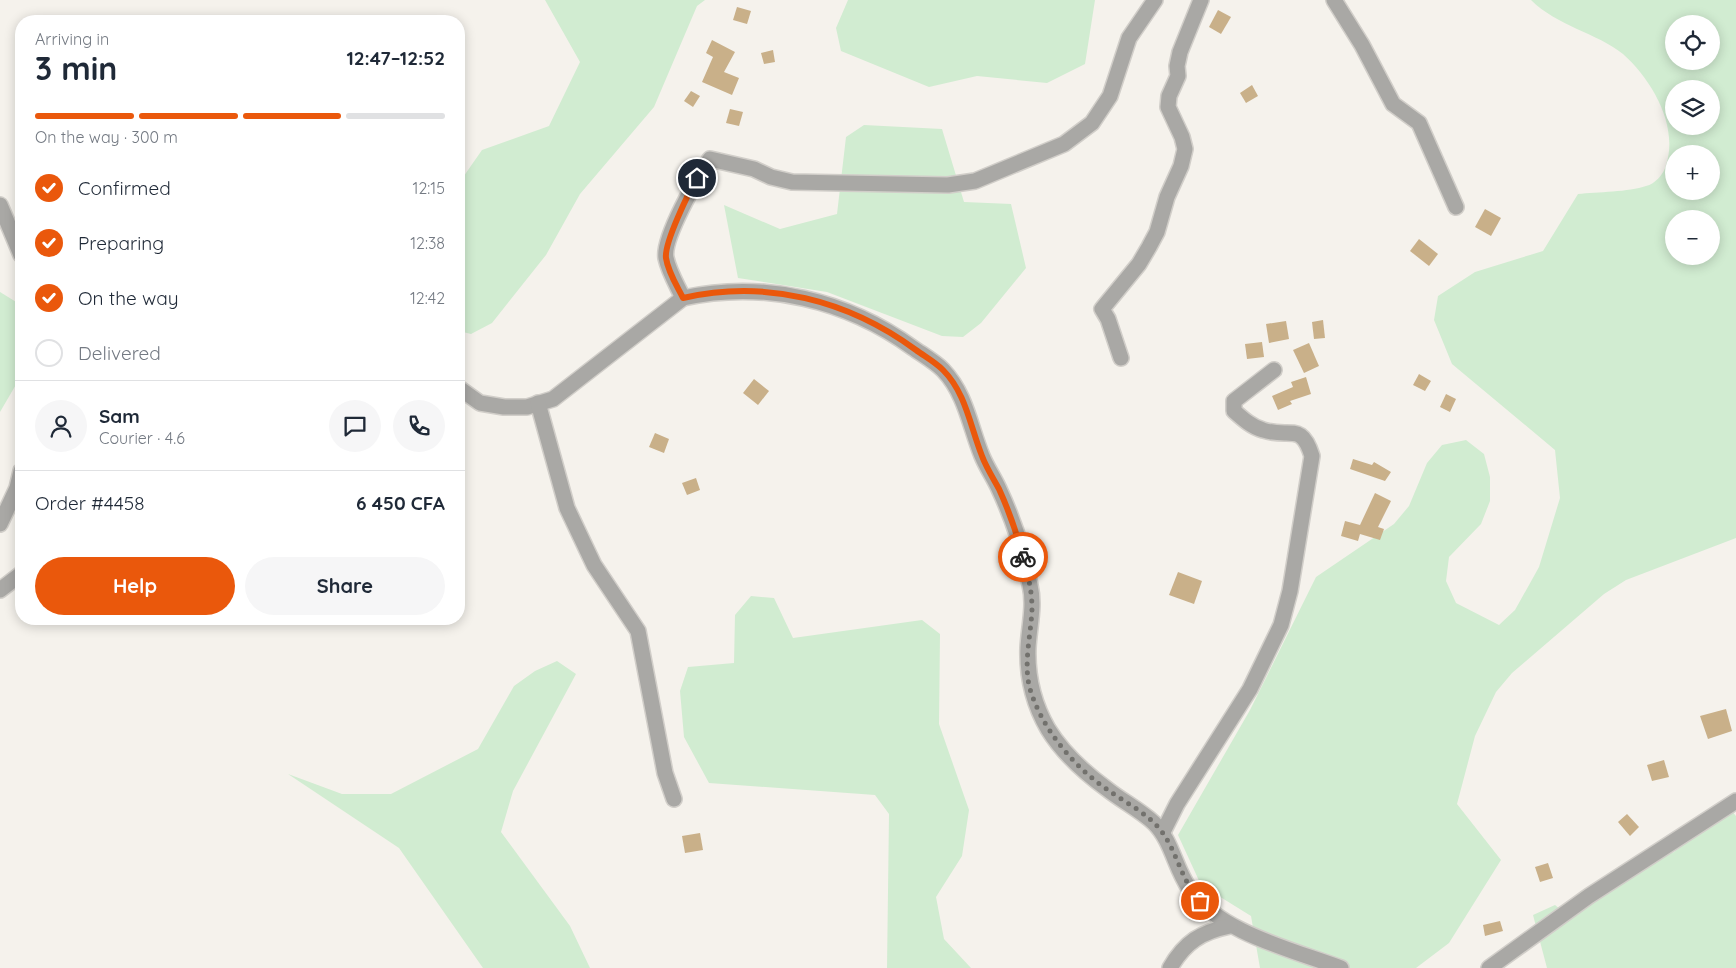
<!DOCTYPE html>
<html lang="en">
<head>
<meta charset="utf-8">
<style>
  body { margin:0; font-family:Quicksand,sans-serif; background:#f6f6f7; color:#1f2937; height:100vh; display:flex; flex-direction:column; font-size:19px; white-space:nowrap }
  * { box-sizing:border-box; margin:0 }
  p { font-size:16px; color:#747a83 }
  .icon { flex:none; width:28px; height:28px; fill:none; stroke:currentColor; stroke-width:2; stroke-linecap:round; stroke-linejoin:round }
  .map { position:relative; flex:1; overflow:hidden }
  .side { position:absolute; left:15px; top:15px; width:450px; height:610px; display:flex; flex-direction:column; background:#fff; border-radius:20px; box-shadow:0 2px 12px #0003 }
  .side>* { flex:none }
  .fabs { position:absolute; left:1665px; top:15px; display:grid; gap:10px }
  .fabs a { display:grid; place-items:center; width:55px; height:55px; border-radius:50%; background:#fff; box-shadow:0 2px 12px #0003; font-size:25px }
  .pin { position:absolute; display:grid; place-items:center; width:42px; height:42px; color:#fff; margin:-21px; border:2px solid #fff; border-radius:50%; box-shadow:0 1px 5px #0007 }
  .courier { position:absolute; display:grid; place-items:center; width:50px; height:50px; margin:-25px; border:4px solid #ea580c; border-radius:50%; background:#fff; color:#222; box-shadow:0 1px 6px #0007 }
  .summary em { font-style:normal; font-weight:700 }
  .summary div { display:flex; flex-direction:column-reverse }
  .summary { display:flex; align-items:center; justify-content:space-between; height:85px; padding:0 20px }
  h1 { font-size:32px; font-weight:700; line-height:38px }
  .bar { display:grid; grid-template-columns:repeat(4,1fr); gap:8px 5px; align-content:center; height:60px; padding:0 20px }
  .bar i { height:6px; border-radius:4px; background:#e0e1e3 }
  .bar .current { background:#ea580c }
  .bar p { grid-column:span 4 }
  .line { display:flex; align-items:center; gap:12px; padding:0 20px; border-top:1px solid #e0e1e3 }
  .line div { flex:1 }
  .round { display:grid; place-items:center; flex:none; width:52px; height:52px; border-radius:26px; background:#f6f6f7 }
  ol { padding:0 20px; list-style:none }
  li { display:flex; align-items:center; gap:15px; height:55px }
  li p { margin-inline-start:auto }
  li .icon { padding:5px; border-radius:50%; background:#ea580c; color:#fff; stroke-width:4 }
  li:last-child { color:#747a83 }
  li i { width:28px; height:28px; border:2px solid #e0e1e3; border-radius:50% }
  .action { display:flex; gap:10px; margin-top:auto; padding:10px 20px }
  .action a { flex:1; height:58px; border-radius:30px; background:#ea580c; color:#fff; font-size:20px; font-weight:700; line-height:58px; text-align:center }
  .action a+a { background:#f6f6f7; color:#1f2937 }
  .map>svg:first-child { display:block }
  .green { fill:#d1ecd1; fill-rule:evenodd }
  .building { fill:#c9b089 }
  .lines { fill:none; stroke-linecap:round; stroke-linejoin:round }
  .minor-casing { stroke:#d1cec9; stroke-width:18 }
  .minor { stroke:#a9a8a5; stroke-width:15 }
  .done { stroke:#72716d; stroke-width:5; stroke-dasharray:0 9 }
  .route { stroke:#ea580c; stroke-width:6 }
</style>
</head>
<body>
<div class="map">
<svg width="1736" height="968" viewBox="0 0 1736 968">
  <rect width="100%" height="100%" fill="#f5f2ec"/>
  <g class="green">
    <polygon points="545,0 705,0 697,6 654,107 580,194 546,255 492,323 471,334 459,331 459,183 482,150 549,126 580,62"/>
    <polygon points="848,0 1095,0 1085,64 1047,83 977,76 929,87 841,51 836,28"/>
    <path d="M1531,0H1736V538L1626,580L1604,594L1512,673L1496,692L1475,736L1457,804L1501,860L1449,943L1416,968H1260L1251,916L1201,885L1178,835L1250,710L1316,577L1394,524L1409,506L1427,463L1442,445L1466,440L1484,454L1490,477V501L1481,524L1449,557L1446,581L1456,603L1499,625L1515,610L1539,567L1560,498L1555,450L1452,364L1434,320L1438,296L1475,272L1543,251L1578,194C1597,192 1629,192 1646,186C1655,184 1664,174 1666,165C1679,126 1652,80 1623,54C1597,33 1557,26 1531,0ZM1674,24H1711V61H1674ZM1674,89H1711V126H1674ZM1674,154H1711V191H1674ZM1674,219H1711V256H1674Z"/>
    <polygon points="864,125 942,129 964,202 1011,204 1026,268 981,323 963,337 942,336 827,292 738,278 724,205 780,229 837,214 846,137"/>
    <polygon points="0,292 21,305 21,376 0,412"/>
    <polygon points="751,596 774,598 793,638 922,620 940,634 939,724 969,810 962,856 936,897 944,939 971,968 887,968 889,814 875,795 709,783 684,737 680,691 688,667 734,663 735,615"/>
    <polygon points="557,661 576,674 513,791 501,832 570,926 590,968 483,968 399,848 288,774 342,794 391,794 478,749 514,686 535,671"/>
    <polygon points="1730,809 1736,816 1736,968 1547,968 1533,915 1555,905 1572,919 1579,908 1659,858 1674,852"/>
  </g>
  <g class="building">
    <polygon points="737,7 751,11 747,24 733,20"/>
    <polygon points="1218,10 1231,17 1221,34 1209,27"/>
    <polygon points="712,40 735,52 724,72 739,78 732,95 702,82 713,57 706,53"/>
    <polygon points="773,50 775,62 764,64 761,53"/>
    <polygon points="1252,85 1258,96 1246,103 1240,93"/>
    <polygon points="691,91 700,96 693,107 684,101"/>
    <polygon points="730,109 743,112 739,126 726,123"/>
    <polygon points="1485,209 1501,218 1491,236 1475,227"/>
    <polygon points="1419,239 1438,254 1429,266 1410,251"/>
    <polygon points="1323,320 1325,338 1314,339 1312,322"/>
    <polygon points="1286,321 1289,339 1269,343 1266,324"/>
    <polygon points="1262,342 1264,357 1247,359 1245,344"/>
    <polygon points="1309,343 1319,366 1304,373 1293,350"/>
    <polygon points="1419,374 1431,381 1425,391 1413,385"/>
    <polygon points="1306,377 1311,394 1290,401 1292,404 1278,410 1272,396 1293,387 1291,382"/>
    <polygon points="754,379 769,391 758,405 743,393"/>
    <polygon points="1446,394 1456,399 1450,412 1440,407"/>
    <polygon points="655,433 669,439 664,453 649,447"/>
    <polygon points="1353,459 1372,465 1374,462 1391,472 1385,481 1350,469"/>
    <polygon points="696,478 700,490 687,495 682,483"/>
    <polygon points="1375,493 1391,501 1378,527 1384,529 1380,540 1360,534 1358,541 1341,536 1345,521 1360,525"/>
    <polygon points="1178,572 1202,581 1194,604 1169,595"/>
    <polygon points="1726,709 1732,731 1708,739 1700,716"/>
    <polygon points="1664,760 1669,777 1652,781 1647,765"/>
    <polygon points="1627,814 1639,827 1630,836 1618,822"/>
    <polygon points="700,833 703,850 685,853 682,836"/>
    <polygon points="1548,863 1553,878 1540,882 1535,867"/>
    <polygon points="1500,921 1503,931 1485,936 1483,925"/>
  </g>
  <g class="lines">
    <g class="minor-casing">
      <g id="minor">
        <polyline points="1334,0 1362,45 1393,104 1419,123 1456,207"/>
        <polyline points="0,205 21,255"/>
        <path d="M683,298C677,285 669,272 666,258C662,239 698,176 710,159L754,169L771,177L792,182L948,185L975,181L1064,144L1092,123L1110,96L1129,38L1155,0"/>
        <polyline points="1121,358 1108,319 1102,309 1139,264 1149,247 1157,232 1167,197 1181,166 1185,149 1182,137 1168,107 1169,96 1178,76 1177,66 1180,52 1201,0"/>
        <path d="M459,388L480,403L504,407H527L553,399L683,298C764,280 847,300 913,348C923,355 935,362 943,370C966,394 970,427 982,456C987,468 994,478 999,489C1013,519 1024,552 1030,585C1035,606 1029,627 1028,648C1027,677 1033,703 1048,729C1062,752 1085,773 1107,789C1122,801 1140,810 1154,823C1172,841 1175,868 1189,888C1217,932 1293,950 1341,968"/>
        <polyline points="538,403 567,508 594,565 638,631 665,773 674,799"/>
        <polyline points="0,524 17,488 21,471"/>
        <polyline points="0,590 21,574"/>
        <path d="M1163,832L1177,804L1250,689L1281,625L1290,591L1312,456C1301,421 1290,439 1263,430C1252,427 1243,419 1234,411V401L1274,370"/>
        <path d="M1170,968C1185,942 1201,932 1230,926"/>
        <polyline points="1489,968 1589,896 1736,801"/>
      </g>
    </g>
    <use href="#minor" class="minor"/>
  </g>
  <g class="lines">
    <path class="done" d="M1023,557C1028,574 1032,591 1032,609C1031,635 1023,664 1030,689C1042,729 1074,767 1108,790C1126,803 1149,814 1162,832C1178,854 1181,880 1200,901"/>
    <path class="route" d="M697,178C689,192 664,243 666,258C668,272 677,286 683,298C766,279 848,300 916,350C924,356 935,362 943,370C966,393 970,426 982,456C986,467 993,478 999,489C1009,511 1017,534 1023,557"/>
  </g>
</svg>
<div class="fabs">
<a><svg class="icon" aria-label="locate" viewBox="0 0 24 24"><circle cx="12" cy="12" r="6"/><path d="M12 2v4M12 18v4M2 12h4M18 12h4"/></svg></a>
<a><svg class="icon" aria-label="layers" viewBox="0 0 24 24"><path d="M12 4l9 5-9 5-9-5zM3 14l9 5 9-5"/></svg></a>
<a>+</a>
<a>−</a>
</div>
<div class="pin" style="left:1200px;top:901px;background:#ea580c"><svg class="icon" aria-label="bag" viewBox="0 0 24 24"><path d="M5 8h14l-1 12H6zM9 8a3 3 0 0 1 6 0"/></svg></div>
<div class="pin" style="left:697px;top:178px;background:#1f2937"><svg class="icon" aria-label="home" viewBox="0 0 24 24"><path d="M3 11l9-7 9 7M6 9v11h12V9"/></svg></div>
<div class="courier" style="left:1023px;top:557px"><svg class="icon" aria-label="bike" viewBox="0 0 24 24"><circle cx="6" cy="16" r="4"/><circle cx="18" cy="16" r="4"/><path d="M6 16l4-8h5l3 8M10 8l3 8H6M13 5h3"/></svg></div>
<section class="side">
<div class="summary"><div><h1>3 min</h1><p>Arriving in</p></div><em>12:47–12:52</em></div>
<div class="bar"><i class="current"></i><i class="current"></i><i class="current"></i><i></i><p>On the way · 300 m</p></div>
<ol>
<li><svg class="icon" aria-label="check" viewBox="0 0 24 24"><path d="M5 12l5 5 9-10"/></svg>Confirmed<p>12:15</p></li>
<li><svg class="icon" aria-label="check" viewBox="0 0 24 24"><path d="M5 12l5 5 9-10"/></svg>Preparing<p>12:38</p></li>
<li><svg class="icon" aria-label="check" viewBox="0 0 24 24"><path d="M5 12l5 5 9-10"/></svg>On the way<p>12:42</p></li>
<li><i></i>Delivered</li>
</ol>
<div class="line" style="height:90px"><a class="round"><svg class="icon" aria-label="person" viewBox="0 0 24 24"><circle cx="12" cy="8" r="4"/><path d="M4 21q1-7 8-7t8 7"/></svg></a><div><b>Sam</b><p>Courier · 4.6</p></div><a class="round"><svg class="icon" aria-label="chat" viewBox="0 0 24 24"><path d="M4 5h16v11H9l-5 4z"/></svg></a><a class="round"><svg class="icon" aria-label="phone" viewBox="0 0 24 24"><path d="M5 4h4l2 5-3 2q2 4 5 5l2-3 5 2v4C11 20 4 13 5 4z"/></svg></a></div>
<div class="line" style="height:65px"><div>Order #4458</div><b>6 450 CFA</b></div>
<div class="action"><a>Help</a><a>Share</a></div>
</section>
</div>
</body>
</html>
